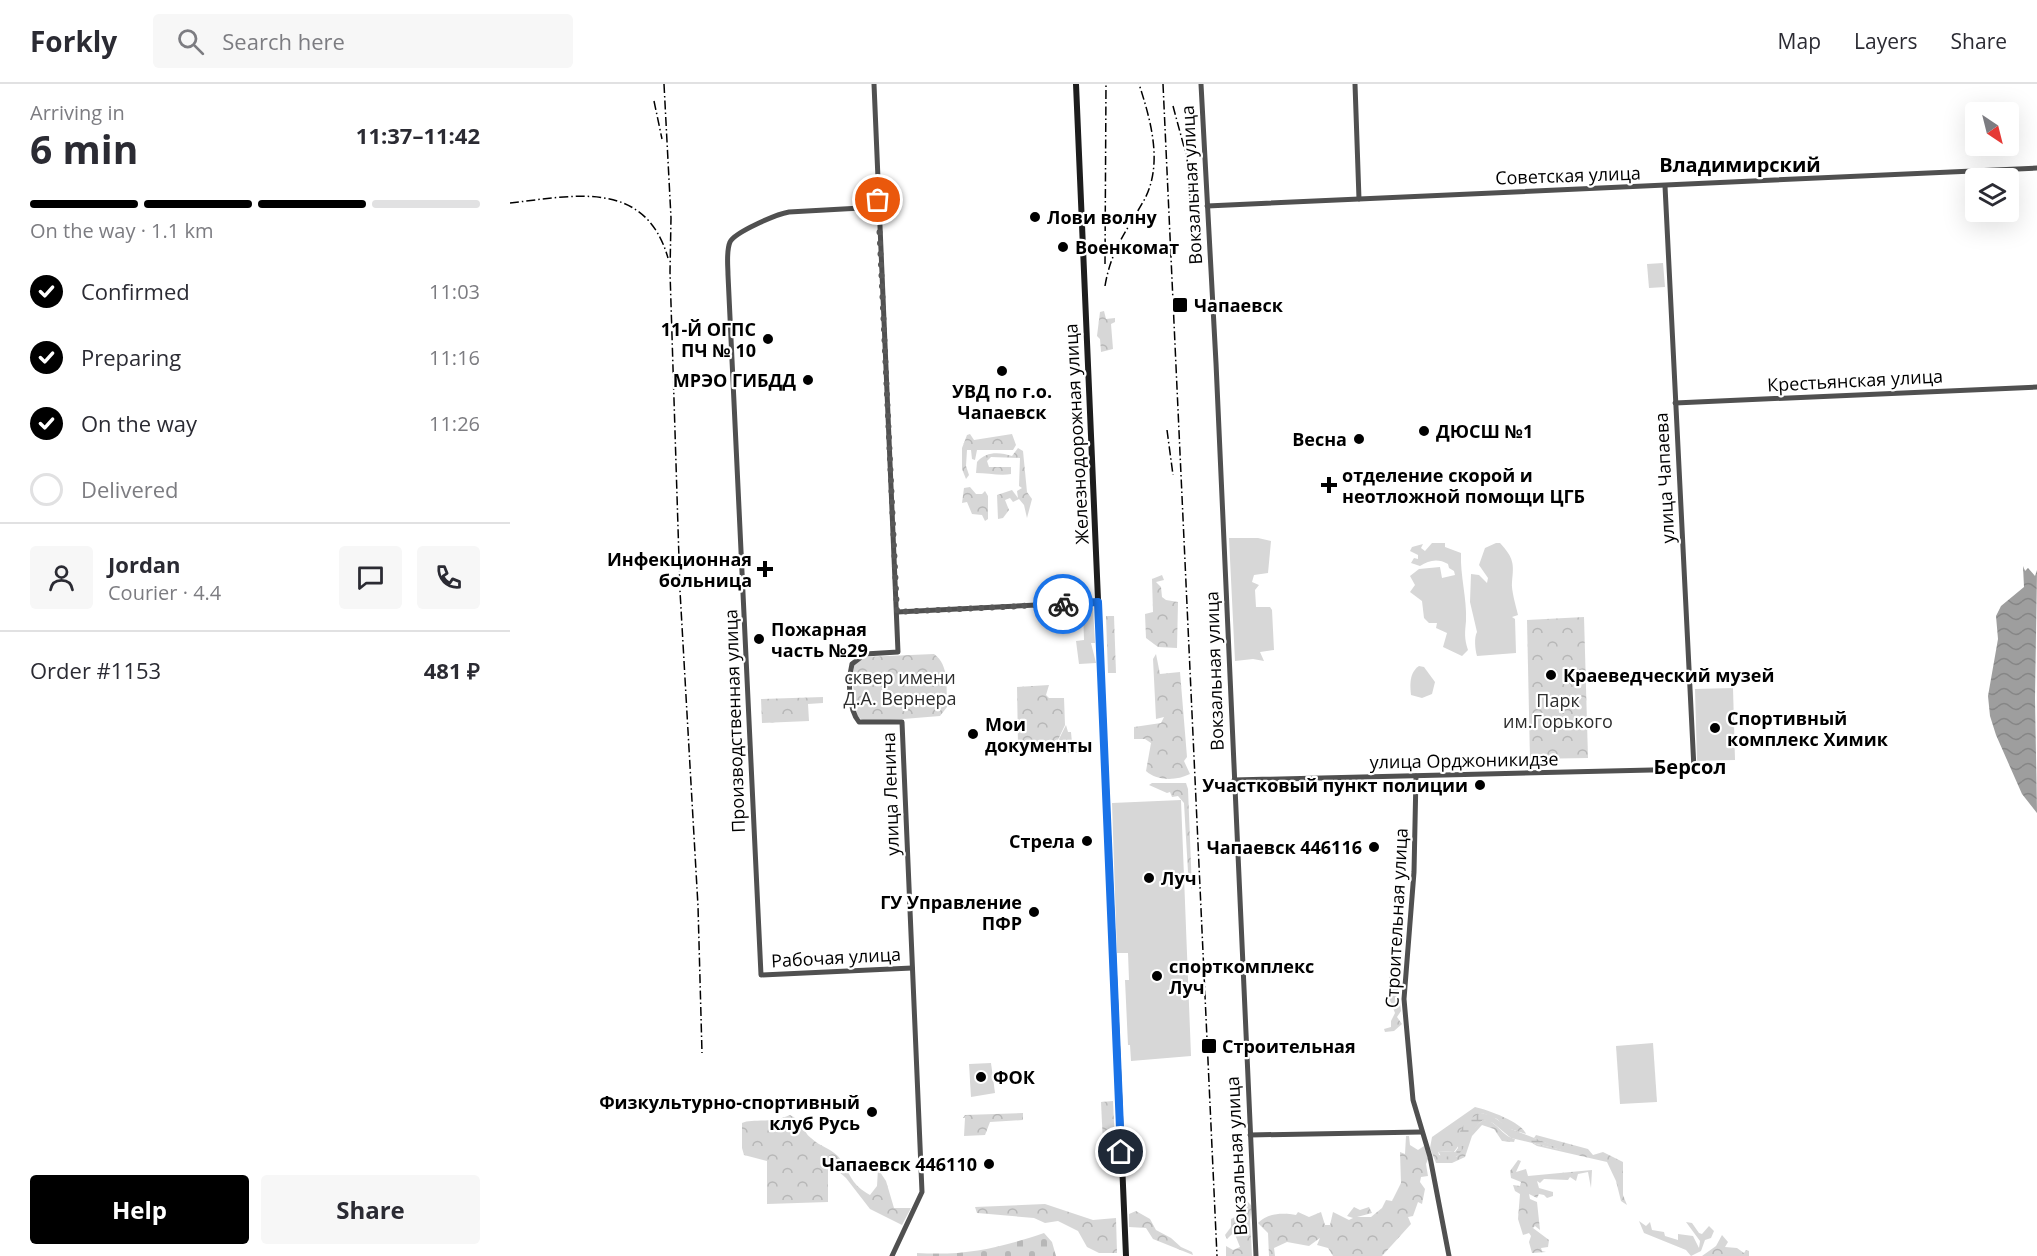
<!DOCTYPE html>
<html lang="en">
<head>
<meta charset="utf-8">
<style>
  body { margin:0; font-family:"Open Sans",sans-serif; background:#f7f7f7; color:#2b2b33; height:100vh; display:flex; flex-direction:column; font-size:22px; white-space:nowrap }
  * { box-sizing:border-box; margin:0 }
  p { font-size:20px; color:#7c7c81 }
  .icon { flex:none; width:33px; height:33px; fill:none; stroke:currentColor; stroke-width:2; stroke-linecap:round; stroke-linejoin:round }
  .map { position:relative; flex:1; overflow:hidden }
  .panel { display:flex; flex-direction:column; background:#fff; width:510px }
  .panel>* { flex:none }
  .needle { width:39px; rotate:145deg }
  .tools { position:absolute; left:1455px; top:18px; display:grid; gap:12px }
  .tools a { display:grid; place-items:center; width:54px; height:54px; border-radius:6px; background:#fff; box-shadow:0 6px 24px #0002; font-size:30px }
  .pin { position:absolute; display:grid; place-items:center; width:51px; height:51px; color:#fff; margin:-26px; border:3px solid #fff; border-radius:50%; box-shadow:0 2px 6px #0007 }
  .courier { position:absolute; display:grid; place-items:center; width:60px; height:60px; margin:-30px; border:4px solid #1a73e8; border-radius:50%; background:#fff; color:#222; box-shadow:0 2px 8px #0007 }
  .overview em { font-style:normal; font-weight:700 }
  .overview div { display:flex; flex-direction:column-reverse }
  .overview { display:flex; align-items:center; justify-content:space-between; height:102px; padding:0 30px }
  h1 { font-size:39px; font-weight:700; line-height:45px }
  .bar { display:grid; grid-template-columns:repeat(4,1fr); gap:9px 6px; align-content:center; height:72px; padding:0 30px }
  .bar i { height:8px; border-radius:4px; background:#e1e1e2 }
  .bar .active { background:#000 }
  .bar p { grid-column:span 4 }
  .line { display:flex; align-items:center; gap:15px; padding:0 30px; border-top:2px solid #e1e1e2 }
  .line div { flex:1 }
  .round { display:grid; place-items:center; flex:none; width:63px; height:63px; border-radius:6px; background:#f7f7f7 }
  ol { padding:0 30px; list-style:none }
  li { display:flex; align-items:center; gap:18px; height:66px }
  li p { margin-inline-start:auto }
  li .icon { padding:6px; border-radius:50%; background:#000; color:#fff; stroke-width:4 }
  li:last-child { color:#7c7c81 }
  li i { width:33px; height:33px; border:3px solid #e1e1e2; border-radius:50% }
  .button { display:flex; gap:12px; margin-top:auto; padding:12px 30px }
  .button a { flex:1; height:69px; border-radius:6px; background:#000; color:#fff; font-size:24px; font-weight:700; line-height:69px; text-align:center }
  .button a+a { background:#f7f7f7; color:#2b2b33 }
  header { display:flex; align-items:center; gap:36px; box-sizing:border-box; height:84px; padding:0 30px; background:#fff; border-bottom:2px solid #e1e1e2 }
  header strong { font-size:28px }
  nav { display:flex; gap:33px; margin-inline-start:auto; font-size:21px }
  .search { width:420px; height:54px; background:#f7f7f7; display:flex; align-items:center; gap:15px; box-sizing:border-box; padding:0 21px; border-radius:6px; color:#7c7c81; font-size:22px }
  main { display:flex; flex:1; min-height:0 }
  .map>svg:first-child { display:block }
  .green { fill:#d7d7d7 }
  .forest { fill:url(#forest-crowns) }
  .wetland { fill:url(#wetland-marsh) }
  .cemetery { fill:url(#cemetery-stones) }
  .water { fill:url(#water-waves) }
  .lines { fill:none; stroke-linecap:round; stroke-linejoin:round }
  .tertiary { stroke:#505050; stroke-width:5 }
  .secondary { stroke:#1d1d1d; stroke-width:6 }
  .rail { stroke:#000; stroke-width:1.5; stroke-dasharray:9 3 1.5 3; stroke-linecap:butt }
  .done { stroke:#595959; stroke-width:6; stroke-dasharray:0 10.8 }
  .route { stroke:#1a73e8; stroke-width:8 }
  .poi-dot { fill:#000; stroke:#fff; stroke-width:2 }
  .labels { text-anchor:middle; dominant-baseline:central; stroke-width:4.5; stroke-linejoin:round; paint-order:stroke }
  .street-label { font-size:18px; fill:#000; stroke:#fff }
  .poi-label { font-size:18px; font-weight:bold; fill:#000; stroke:#fff; text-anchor:start }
  .park-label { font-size:18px; fill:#2e2e2e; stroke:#fff }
  .neighbourhood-label { font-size:20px; font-weight:bold; fill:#000; stroke:#fff }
</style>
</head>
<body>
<header>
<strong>Forkly</strong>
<div class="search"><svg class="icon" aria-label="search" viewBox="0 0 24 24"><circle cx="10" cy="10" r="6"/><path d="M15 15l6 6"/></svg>Search here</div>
<nav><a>Map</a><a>Layers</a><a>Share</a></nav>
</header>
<main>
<section class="panel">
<div class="overview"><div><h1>6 min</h1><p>Arriving in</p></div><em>11:37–11:42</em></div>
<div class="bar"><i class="active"></i><i class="active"></i><i class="active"></i><i></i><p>On the way · 1.1 km</p></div>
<ol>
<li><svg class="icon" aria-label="check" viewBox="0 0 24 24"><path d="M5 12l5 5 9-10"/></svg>Confirmed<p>11:03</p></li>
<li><svg class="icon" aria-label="check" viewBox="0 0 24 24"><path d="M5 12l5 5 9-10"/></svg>Preparing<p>11:16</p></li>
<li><svg class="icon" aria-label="check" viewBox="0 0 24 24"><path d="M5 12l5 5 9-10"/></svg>On the way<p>11:26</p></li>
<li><i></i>Delivered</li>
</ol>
<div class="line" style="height:108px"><a class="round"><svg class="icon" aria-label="person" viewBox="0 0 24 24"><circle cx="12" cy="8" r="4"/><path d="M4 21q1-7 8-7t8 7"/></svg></a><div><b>Jordan</b><p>Courier · 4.4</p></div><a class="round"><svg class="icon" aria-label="chat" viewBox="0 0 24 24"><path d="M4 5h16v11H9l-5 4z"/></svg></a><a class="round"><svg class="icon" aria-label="phone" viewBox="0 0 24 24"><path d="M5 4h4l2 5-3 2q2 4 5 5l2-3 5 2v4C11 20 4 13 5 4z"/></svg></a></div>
<div class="line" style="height:78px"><div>Order #1153</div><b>481 ₽</b></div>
<div class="button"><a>Help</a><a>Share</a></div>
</section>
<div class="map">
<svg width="1527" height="1172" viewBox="0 0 1527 1172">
  <defs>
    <pattern id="forest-crowns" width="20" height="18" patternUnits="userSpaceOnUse" patternTransform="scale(1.5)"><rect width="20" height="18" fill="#d7d7d7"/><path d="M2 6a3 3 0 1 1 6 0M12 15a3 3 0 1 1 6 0" fill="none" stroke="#b7b7b7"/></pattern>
    <pattern id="wetland-marsh" width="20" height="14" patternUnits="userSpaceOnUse" patternTransform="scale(1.5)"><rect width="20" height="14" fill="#d7d7d7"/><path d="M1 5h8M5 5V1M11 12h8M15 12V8" fill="none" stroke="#b7b7b7"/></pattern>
    <pattern id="cemetery-stones" width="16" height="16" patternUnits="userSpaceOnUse" patternTransform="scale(1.5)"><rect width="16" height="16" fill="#d7d7d7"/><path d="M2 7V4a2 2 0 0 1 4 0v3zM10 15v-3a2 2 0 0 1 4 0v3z" fill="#b7b7b7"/></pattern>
    <pattern id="water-waves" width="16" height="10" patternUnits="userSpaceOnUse" patternTransform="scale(1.5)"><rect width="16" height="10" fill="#9e9e9e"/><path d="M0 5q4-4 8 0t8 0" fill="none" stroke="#868686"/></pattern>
  </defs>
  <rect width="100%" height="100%" fill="#fff"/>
  <g class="green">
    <polygon points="1153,179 1155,203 1139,204 1137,180"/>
    <polygon points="719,454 748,454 761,457 758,489 744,491 742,498 749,501 745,506 746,523 760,523 762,526 764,566 750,568 754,577 743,575 725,577"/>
    <path d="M922,459H935V463L951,469C950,492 957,514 956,537C955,548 954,554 958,566L952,572L933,563L937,549L926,544L927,539H919L914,534L912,517L900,508L905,501L900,492L909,485L930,483L932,494L945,491L944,487L939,484L938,480C928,474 919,476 910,482L901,479L904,474L908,475V471L900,467L902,463L913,460L911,464L915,467Z"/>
    <path d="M986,459H990C1004,474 1004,480 1002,498C1001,506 1006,522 1008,531L1002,533L1005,535L1006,569L967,572C965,565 964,553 967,548L960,518L961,490L969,491L977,499L978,494L969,481L975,464Z"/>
    <polygon points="583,524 585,559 581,559 586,579 569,580 566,557 574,556 573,526 566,525"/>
    <path d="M909,582L914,583L925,598L922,610L912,614L901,611C900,601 899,589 909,582Z"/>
    <polygon points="1223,604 1225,676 1187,677 1185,605"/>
    <polygon points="556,641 558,648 561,648 562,659 569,659 570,669 550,669 547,659"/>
    <polygon points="671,716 681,972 621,977 620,961 618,961 615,896 619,896 618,869 607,869 602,719"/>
    <polygon points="1143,959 1147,1018 1110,1020 1106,962"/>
    <polygon points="481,979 485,1009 461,1013 459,980"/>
    <polygon points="1129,1137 1136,1142 1140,1138 1142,1146 1154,1148 1155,1152 1168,1156 1168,1150 1183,1152 1189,1164 1190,1157 1176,1138 1182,1139 1189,1149 1192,1150 1199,1142 1204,1147 1201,1154 1195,1156 1191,1167 1181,1172 1176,1166 1134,1149"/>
  </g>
  <g class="forest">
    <polygon points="594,227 596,235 605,234 605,238 601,240 603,265 591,268 590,255 587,252 590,228"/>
    <polygon points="460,350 464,356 502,350 506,361 503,366 467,366 465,376 462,375 461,366 457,366 456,382 459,391 456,395 452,385 452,364 457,351"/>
    <path d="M508,364L513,367L517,408L522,415L517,434L514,421L509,415L503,418L500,414L495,416L499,426L493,434L488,435L487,411L502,406L508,414L507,407L512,404L509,402L510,374L481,373L477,377L479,383H501V390C491,392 477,389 466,389L467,378C476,367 490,368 502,372Z"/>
    <polygon points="460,403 466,410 472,410 475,407 478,412 478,435 475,437 472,431 462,430 457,418 452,419 454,404"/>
    <polygon points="652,491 654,496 646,498 651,503 652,513 656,516 668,518 667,564 648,563 636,554 635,530 643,528 642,495"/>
    <polygon points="596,532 604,532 606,589 598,589"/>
    <polygon points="1074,533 1078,674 1020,675 1017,536"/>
    <path d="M424,570C440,581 436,606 437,623L430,632L356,638L346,632L343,600L344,580L354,573Z"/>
    <path d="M646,570L650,590L670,588L677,673L674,677L680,690C666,697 647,697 636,687L641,659L635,655H624V643L651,639L654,633L646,635L643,575Z"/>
    <polygon points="539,601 536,611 539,614 554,614 555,641 547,658 508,660 507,603"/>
    <polygon points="313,613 313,619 298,620 299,637 252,639 251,615"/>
    <polygon points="642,699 676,699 678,705 682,806 678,788 674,719 668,712 662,713 660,708 657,709 639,701"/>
    <polygon points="882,892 884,897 889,894 892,898 888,904 891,927 887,933 892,940 884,947 875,948 874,945 881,943 881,937 885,929 879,914 882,908 879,893"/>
    <polygon points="603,1017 605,1059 593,1060 591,1018"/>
    <path d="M965,1023C978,1026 1012,1038 1016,1050L997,1044L987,1035L972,1029L944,1068L928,1067L929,1071L946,1073C957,1061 959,1046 973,1036C987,1036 991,1052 1005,1055L1004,1058L992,1057L984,1045L972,1041L962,1052L955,1073L942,1079H926L920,1064L922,1053Z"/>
    <polygon points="513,1029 513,1036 480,1038 475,1051 454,1052 455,1034 453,1034 455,1031"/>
    <path d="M280,1031C298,1041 291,1046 301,1054C310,1063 324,1065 331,1076C342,1093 341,1100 360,1111L367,1102L368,1085L376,1097L384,1124H401L392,1141L360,1125L336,1094L318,1078V1118L257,1120V1077L234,1071L232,1064V1039C242,1034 261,1040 280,1031Z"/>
    <polygon points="1026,1051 1078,1065 1083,1071 1093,1068 1113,1078 1113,1111 1117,1121 1111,1117 1106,1097 1097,1078 1027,1062 1022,1059 1053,1066 1024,1054"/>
    <path d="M896,1052H899L900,1061L908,1066L914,1062L919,1073L916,1080L918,1092L911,1093L910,1098L915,1105L912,1120L908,1118L903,1132L898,1133L901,1140L872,1172H823L818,1164L807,1161L810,1154L799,1162L777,1158L764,1164L765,1172H759L758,1149L748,1139C758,1128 775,1129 786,1131L788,1128L799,1133L811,1128L815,1141H820L823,1128L839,1136L843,1134L837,1132L844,1123L850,1126L859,1123L862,1129L847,1133H861L872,1124L876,1116L882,1117L891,1099L890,1068L895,1070Z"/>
    <polygon points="1008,1076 1011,1077 1006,1088 1016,1085 1018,1092 1082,1086 1081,1104 1078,1088 1068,1090 1066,1097 1060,1093 1058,1096 1034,1095 1030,1099 1027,1097 1029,1104 1043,1108 1043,1112 1037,1114 1034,1111 1029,1110 1027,1114 1019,1110 1020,1115 1027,1118 1030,1146 1025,1142 1023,1144 1039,1156 1038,1163 1031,1164 1032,1167 1036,1168 1022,1169 1019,1158 1021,1152 1019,1149 1013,1151 1008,1135 1010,1110 1005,1107 1003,1101 1010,1102 1011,1098 1001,1094 1000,1087"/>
    <polygon points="735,1115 742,1122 740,1136 742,1172 716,1172 716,1162 723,1166 730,1163 724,1148 717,1155 715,1151 721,1143 721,1135 729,1131"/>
    <polygon points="535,1120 583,1136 606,1134 607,1169 589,1169 577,1163 568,1147 548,1137 535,1139 524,1134 467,1129 465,1123"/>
    <polygon points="626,1127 640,1135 646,1146 661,1154 671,1163 682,1168 683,1171 643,1155 636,1144 619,1143 619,1130"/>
    <polygon points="1212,1151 1218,1158 1215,1163 1227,1164 1234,1169 1236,1166 1239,1167 1239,1172 1192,1172 1206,1162"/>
  </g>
  <path class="wetland" d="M972,1029L982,1032L1001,1045L1060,1068L1001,1054L983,1039L973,1036C957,1047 953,1083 932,1074L928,1067L945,1068L948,1064C947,1045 955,1035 972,1029Z"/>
  <path class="cemetery" d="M534,1149L542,1158L546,1172H407V1169C455,1172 489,1164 534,1149Z"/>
  <polygon class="water" points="1513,482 1515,487 1518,484 1525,492 1527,486 1525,614 1527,729 1512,710 1486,651 1480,632 1478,612 1488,555 1486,532 1491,522 1514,503"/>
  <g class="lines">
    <g class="tertiary">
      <path d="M364,0L388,568L355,570L342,580C338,595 338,625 349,638H392L412,1108L382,1172"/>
      <polyline points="691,0 706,279 746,1172"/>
      <polyline points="845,0 849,115"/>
      <polyline points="697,122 1527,84"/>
      <path d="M369,123L279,128C267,130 225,148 220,158C216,167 218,182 218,191L251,891L402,884"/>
      <polyline points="1165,319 1527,303"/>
      <polyline points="387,528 588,518"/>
      <polyline points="906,692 904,788 894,915 903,1016 920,1073 939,1172"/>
      <polyline points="724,696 1184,685 1155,102"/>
      <polyline points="740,1051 911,1048"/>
    </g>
    <polyline class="secondary" points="566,0 616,1172"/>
    <g class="rail">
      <polyline points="154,0 161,134 160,188 170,507 188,822 192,969"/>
      <polyline points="653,0 707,1172"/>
      <polyline points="144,17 152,55"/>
      <polyline points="663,22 677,74 684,174"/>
      <path d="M0,119C63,112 135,94 158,174"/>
      <polyline points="595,180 596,0"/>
      <path d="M595,202C601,166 616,148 633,118C654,82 641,37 629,0"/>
      <polyline points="657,346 663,391"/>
    </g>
  </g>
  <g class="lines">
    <polyline class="done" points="368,116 387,528 553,520"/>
    <polyline class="route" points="553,520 588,518 611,1068"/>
  </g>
  <g class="poi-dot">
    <circle cx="525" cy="133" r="6"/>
    <circle cx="553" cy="163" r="6"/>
    <rect x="662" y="213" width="16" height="16" rx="3"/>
    <circle cx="258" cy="255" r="6"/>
    <circle cx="492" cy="287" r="6"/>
    <circle cx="298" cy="296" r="6"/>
    <circle cx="914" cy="347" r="6"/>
    <circle cx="849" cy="355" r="6"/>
    <path d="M816 392h6v6h6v6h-6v6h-6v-6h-6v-6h6z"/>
    <path d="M252 476h6v6h6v6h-6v6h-6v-6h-6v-6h6z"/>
    <circle cx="249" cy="555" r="6"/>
    <circle cx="1041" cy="591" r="6"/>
    <circle cx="1205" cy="644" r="6"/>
    <circle cx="463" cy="650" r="6"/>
    <circle cx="970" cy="701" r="6"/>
    <circle cx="577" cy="757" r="6"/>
    <circle cx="864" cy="763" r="6"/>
    <circle cx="639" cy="794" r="6"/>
    <circle cx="524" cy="828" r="6"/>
    <circle cx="647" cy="892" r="6"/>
    <rect x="691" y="954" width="16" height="16" rx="3"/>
    <circle cx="471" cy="993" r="6"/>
    <circle cx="362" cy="1028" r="6"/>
    <circle cx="479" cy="1080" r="6"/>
  </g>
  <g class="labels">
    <g class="street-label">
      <text transform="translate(1058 91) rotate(-2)">Советская улица</text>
      <text transform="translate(681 101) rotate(-93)">Вокзальная улица</text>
      <text transform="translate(1345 296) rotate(-3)">Крестьянская улица</text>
      <text transform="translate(566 350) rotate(-93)">Железнодорожная улица</text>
      <text transform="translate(1154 394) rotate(-93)">улица Чапаева</text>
      <text transform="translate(704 587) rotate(-92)">Вокзальная улица</text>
      <text transform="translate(224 637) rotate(-92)">Производственная улица</text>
      <text transform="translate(954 676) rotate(-1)">улица Орджоникидзе</text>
      <text transform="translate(380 710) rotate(-92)">улица Ленина</text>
      <text transform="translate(886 834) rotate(-87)">Строительная улица</text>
      <text transform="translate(326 873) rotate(-3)">Рабочая улица</text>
      <text transform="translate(726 1072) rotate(-93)">Вокзальная улица</text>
    </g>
    <g class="poi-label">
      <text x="537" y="133">Лови волну</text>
      <text x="565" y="163">Военкомат</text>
      <text x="684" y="221">Чапаевск</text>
      <text x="246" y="245" text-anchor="end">11-Й ОГПС<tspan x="246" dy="21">ПЧ № 10</tspan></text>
      <text x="286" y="296" text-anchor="end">МРЭО ГИБДД</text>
      <text x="492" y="307" text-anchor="middle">УВД по г.о.<tspan x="492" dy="21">Чапаевск</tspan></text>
      <text x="926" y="347">ДЮСШ №1</text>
      <text x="837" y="355" text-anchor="end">Весна</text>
      <text x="832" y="391">отделение скорой и<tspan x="832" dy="21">неотложной помощи ЦГБ</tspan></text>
      <text x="242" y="475" text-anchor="end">Инфекционная<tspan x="242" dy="21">больница</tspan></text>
      <text x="261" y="545">Пожарная<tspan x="261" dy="21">часть №29</tspan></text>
      <text x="1053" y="591">Краеведческий музей</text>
      <text x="1217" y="634">Спортивный<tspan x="1217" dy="21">комплекс Химик</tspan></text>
      <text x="475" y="640">Мои<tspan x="475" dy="21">документы</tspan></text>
      <text x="958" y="701" text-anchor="end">Участковый пункт полиции</text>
      <text x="565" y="757" text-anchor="end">Стрела</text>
      <text x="852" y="763" text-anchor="end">Чапаевск 446116</text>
      <text x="651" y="794">Луч</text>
      <text x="512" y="818" text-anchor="end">ГУ Управление<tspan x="512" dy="21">ПФР</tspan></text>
      <text x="659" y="882">спорткомплекс<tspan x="659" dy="21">Луч</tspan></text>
      <text x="712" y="962">Строительная</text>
      <text x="483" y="993">ФОК</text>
      <text x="350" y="1018" text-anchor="end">Физкультурно-спортивный<tspan x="350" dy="21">клуб Русь</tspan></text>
      <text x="467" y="1080" text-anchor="end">Чапаевск 446110</text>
    </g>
    <g class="park-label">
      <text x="390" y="593">сквер имени<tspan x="390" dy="21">Д.А. Вернера</tspan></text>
      <text x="1048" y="616">Парк<tspan x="1048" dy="21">им.Горького</tspan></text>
    </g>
    <g class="neighbourhood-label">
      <text x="1230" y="80">Владимирский</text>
      <text x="1180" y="682">Берсол</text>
    </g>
  </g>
</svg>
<div class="tools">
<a><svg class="needle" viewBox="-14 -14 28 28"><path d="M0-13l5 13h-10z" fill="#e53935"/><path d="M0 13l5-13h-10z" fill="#7c7c81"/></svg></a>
<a><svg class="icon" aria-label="layers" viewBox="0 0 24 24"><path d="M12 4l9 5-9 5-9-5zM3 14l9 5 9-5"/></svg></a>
</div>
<div class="pin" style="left:368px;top:116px;background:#ea580c"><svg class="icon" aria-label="bag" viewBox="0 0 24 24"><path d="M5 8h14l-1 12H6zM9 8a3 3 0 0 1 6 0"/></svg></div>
<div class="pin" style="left:611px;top:1068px;background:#1f2937"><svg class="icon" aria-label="home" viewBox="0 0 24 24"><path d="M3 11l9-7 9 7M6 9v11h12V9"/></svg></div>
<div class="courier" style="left:553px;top:520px"><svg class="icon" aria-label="bike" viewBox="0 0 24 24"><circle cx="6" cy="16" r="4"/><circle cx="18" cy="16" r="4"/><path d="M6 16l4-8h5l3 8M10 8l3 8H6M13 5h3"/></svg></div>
</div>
</main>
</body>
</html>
